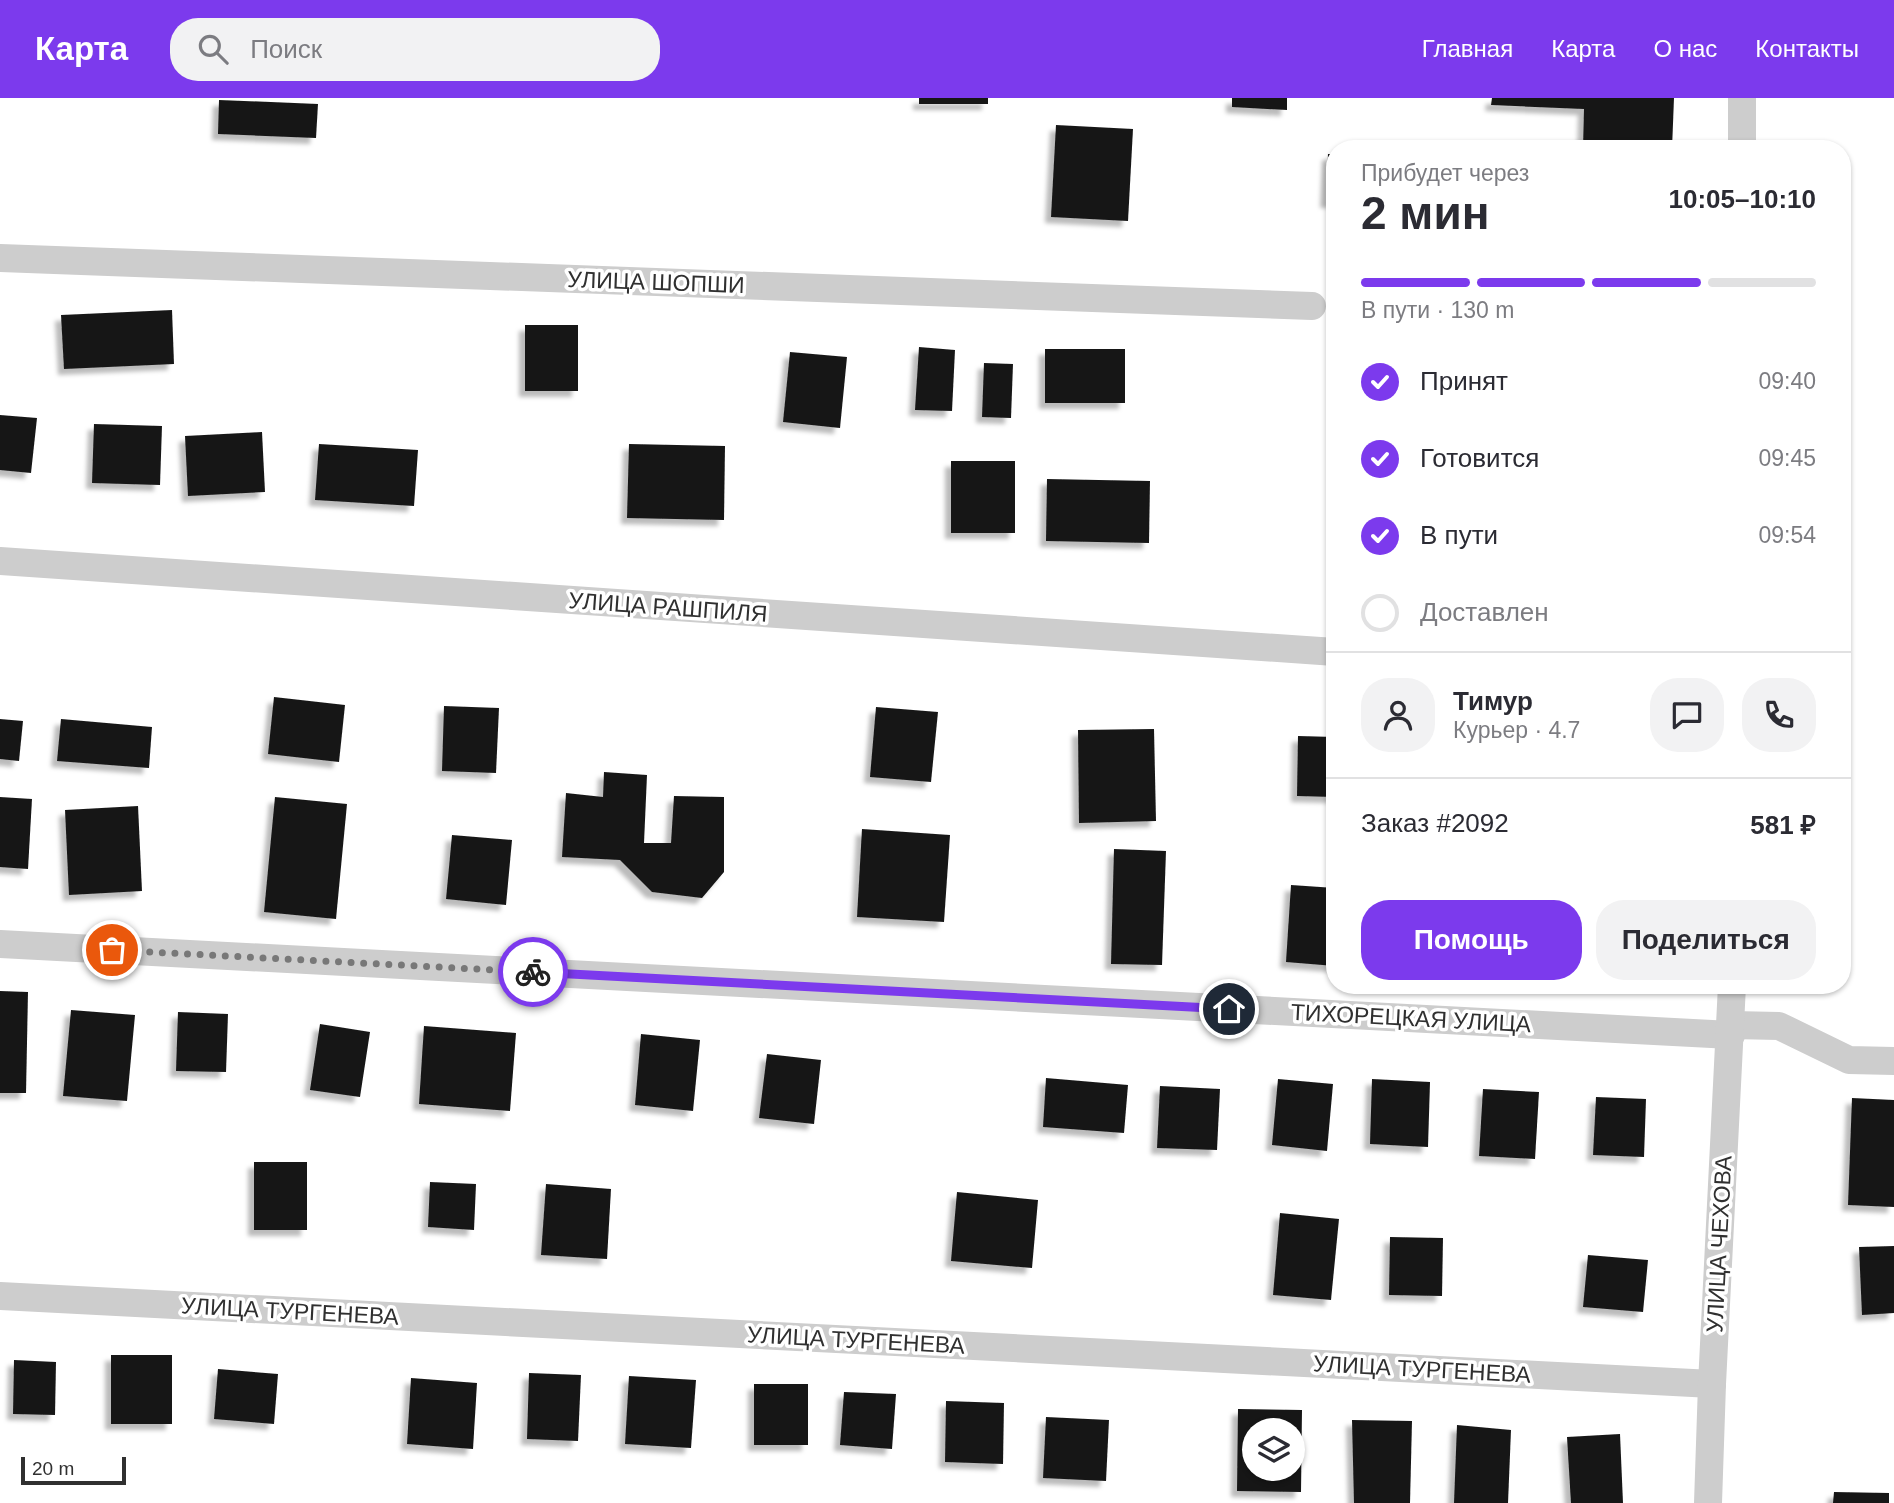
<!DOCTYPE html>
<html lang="ru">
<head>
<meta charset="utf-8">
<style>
  body { margin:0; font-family:Arial,sans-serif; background:#f2f2f3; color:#2b2b33; height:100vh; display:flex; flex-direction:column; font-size:26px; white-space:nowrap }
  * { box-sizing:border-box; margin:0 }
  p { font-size:23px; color:#7c7c81 }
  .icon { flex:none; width:38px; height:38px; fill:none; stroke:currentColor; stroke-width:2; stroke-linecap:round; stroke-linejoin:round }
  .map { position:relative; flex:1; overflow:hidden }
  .sheet { position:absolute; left:1326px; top:42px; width:525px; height:854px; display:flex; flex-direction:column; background:#fff; border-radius:28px; box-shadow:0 2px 5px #0004 }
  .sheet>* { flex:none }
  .buttons { position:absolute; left:1242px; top:1320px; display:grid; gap:14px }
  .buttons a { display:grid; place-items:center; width:63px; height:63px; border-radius:50%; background:#fff; box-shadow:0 2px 5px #0004; font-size:35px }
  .scale { position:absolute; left:21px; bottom:18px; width:105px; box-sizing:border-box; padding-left:7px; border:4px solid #303030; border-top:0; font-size:19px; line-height:24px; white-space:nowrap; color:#303030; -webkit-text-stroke:5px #fff; paint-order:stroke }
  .pin { position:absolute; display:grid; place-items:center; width:60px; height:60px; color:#fff; margin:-30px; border:4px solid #fff; border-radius:50%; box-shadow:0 2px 7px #0007 }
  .courier { position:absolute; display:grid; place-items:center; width:70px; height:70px; margin:-35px; border:5px solid #7c3aed; border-radius:50%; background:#fff; color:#222; box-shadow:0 2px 9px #0007 }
  .overview em { font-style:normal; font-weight:700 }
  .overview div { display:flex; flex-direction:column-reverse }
  .overview { display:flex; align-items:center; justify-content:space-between; height:119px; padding:0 35px }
  h1 { font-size:46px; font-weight:700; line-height:52px }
  .bar { display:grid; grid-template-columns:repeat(4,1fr); gap:10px 7px; align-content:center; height:84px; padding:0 35px }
  .bar i { height:9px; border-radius:5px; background:#e1e1e2 }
  .bar .on { background:#7c3aed }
  .bar p { grid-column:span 4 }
  .line { display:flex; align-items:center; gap:18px; padding:0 35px; border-top:2px solid #e1e1e2 }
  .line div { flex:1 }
  .round { display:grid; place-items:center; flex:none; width:74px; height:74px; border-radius:28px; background:#f2f2f3 }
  ol { padding:0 35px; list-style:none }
  li { display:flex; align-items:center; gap:21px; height:77px }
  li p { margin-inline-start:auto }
  li .icon { padding:7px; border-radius:50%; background:#7c3aed; color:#fff; stroke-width:4 }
  li:last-child { color:#7c7c81 }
  li i { width:38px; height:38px; border:4px solid #e1e1e2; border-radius:50% }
  .action { display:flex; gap:14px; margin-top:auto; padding:14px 35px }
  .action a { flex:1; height:80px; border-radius:28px; background:#7c3aed; color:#fff; font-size:28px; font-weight:700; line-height:80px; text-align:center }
  .action a+a { background:#f2f2f3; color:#2b2b33 }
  header { display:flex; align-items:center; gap:42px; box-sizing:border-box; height:98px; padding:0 35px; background:#7c3aed; color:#fff }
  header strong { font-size:33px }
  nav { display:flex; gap:38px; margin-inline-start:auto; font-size:24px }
  .search { width:490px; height:63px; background:#f2f2f3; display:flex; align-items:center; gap:18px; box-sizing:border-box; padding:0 24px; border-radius:28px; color:#7c7c81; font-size:26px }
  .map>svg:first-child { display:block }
  .building { fill:#171717; fill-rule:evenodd; filter:url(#shadow) }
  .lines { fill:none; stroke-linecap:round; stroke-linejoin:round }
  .minor { stroke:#cdcdcd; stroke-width:28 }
  .done { stroke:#787878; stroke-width:7; stroke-dasharray:0 12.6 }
  .route { stroke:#7c3aed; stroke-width:9 }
  .labels { text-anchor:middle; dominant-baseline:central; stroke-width:7; stroke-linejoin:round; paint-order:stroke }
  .street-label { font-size:23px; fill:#303030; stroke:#fff }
</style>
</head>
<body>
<header>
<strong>Карта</strong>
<div class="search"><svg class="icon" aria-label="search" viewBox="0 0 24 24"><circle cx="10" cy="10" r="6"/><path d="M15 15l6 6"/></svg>Поиск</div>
<nav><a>Главная</a><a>Карта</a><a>О нас</a><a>Контакты</a></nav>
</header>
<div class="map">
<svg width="1894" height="1405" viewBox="0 0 1894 1405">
  <defs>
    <filter id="shadow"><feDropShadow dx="-6" dy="6" stdDeviation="2" flood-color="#0004"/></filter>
  </defs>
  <rect width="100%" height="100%" fill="#fff"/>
  <g class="building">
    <rect x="919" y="0" width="69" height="6"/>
    <polygon points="1232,0 1287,0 1287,12 1232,9"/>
    <polygon points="1492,0 1674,0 1672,51 1583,51 1584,11 1491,7"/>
    <polygon points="219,2 318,6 316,40 218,36"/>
    <polygon points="1056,27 1133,31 1128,123 1051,119"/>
    <polygon points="1328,56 1335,56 1335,104 1326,104"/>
    <polygon points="172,212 174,266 64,271 61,217"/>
    <rect x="525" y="227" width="53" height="66"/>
    <polygon points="919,249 955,252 952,313 915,312"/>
    <rect x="1045" y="251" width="80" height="54"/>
    <polygon points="790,254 847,259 840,330 783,324"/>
    <polygon points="984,265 1013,266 1011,320 982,319"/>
    <polygon points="0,317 37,320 31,375 0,372"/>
    <polygon points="94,326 162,328 160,387 92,385"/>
    <polygon points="262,334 265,394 188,398 185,338"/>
    <polygon points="319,346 418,352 414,408 315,402"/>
    <polygon points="629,346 725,348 724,422 627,420"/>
    <rect x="951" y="363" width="64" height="72"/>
    <polygon points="1047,381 1150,383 1149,445 1046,443"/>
    <polygon points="274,599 345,607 339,664 268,656"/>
    <polygon points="444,608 499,610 496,675 442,673"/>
    <polygon points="876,609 938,614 931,684 870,679"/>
    <polygon points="0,621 23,623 19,663 0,661"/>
    <polygon points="61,621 152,629 149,670 57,663"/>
    <polygon points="1154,631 1156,723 1079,725 1078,632"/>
    <polygon points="1298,638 1335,639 1335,699 1297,698"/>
    <polygon points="604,674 647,677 644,745 671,745 674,698 724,699 724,774 702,800 652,794 620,762 562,759 566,695 603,699"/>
    <polygon points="0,699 32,701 28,771 0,769"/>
    <polygon points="275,699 347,706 336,821 264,814"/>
    <polygon points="138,708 142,793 69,797 65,712"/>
    <polygon points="862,731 950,737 944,824 857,819"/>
    <polygon points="452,737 512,742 506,807 446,801"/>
    <polygon points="1114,751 1166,753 1162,867 1111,866"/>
    <polygon points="1291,787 1335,790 1335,868 1286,864"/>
    <polygon points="0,893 28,894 26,995 0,995"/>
    <polygon points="71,912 135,917 127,1003 63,998"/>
    <polygon points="178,914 228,916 226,974 176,973"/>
    <polygon points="320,926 370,934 360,999 310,992"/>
    <polygon points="424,928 516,935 510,1013 419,1006"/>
    <polygon points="641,936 700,942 693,1013 635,1007"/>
    <polygon points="767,956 821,962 814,1026 759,1020"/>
    <polygon points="1046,980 1128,987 1124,1035 1043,1029"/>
    <polygon points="1278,981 1333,986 1327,1053 1272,1047"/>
    <polygon points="1372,981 1430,984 1428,1049 1370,1046"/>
    <polygon points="1160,988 1220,991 1217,1052 1157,1050"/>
    <polygon points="1483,991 1539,994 1535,1061 1479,1058"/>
    <polygon points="1596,999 1646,1001 1644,1059 1593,1057"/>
    <polygon points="1852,1000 1894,1002 1894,1109 1848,1107"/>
    <rect x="254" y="1064" width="53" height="68"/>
    <polygon points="430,1084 476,1086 474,1132 428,1129"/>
    <polygon points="546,1086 611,1091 607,1161 541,1157"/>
    <polygon points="957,1094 1038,1102 1032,1170 951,1163"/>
    <polygon points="1280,1115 1339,1121 1331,1202 1273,1197"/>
    <polygon points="1390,1139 1443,1140 1442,1198 1389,1197"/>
    <polygon points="1894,1148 1894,1215 1862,1217 1859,1149"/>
    <polygon points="1588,1157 1648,1162 1643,1214 1583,1209"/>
    <rect x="111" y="1257" width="61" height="69"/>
    <polygon points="14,1262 56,1264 55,1317 13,1316"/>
    <polygon points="218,1271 278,1276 274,1326 214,1321"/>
    <polygon points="529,1275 581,1277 578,1343 527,1341"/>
    <polygon points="629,1278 696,1282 691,1350 625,1346"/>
    <polygon points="411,1280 477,1285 473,1351 407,1346"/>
    <rect x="754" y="1286" width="54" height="61"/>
    <polygon points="844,1294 896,1296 892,1351 840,1347"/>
    <polygon points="946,1303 1004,1305 1003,1366 945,1364"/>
    <path d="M1238,1311L1302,1312L1301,1394L1237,1393ZM1255,1332H1293V1370H1255Z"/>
    <polygon points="1046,1319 1109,1322 1106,1383 1043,1380"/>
    <polygon points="1352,1322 1412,1323 1410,1405 1354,1405"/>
    <polygon points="1457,1327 1511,1332 1508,1405 1454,1405"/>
    <polygon points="1620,1336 1623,1405 1571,1405 1567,1339"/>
    <polygon points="1834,1394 1889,1395 1889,1405 1833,1405"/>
  </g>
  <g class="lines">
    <g class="minor">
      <polyline points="1742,51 1742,0"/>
      <polyline points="0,160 1312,208"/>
      <polyline points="0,463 1335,554"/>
      <polyline points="0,846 1731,937"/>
      <polyline points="1732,927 1779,928 1849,962 1894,963"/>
      <polyline points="0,1198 1712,1286"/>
      <polyline points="1708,1405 1712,1286 1732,887"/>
    </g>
  </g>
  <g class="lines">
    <polyline class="done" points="112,852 533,874"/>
    <polyline class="route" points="533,874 1229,911"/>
  </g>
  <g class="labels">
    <g class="street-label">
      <text transform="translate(656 184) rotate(2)">УЛИЦА ШОПШИ</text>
      <text transform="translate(668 509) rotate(4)">УЛИЦА РАШПИЛЯ</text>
      <text transform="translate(1411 920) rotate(3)">ТИХОРЕЦКАЯ УЛИЦА</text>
      <text transform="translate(1719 1146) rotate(-87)">УЛИЦА ЧЕХОВА</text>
      <text transform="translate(290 1213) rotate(3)">УЛИЦА ТУРГЕНЕВА</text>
      <text transform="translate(856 1242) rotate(3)">УЛИЦА ТУРГЕНЕВА</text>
      <text transform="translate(1422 1271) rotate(3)">УЛИЦА ТУРГЕНЕВА</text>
    </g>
  </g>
</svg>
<div class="buttons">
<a><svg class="icon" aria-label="layers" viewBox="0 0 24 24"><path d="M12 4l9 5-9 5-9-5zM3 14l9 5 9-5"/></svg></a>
</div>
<div class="scale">20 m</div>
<div class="pin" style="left:112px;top:852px;background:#ea580c"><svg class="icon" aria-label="bag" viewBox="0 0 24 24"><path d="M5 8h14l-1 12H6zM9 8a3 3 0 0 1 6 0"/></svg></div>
<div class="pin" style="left:1229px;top:911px;background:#1f2937"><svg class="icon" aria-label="home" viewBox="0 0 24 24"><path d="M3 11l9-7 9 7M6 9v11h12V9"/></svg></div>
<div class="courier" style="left:533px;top:874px"><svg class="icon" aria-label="bike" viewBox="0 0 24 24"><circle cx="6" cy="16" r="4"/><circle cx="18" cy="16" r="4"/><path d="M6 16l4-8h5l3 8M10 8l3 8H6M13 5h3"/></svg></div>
<section class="sheet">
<div class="overview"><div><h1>2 мин</h1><p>Прибудет через</p></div><em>10:05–10:10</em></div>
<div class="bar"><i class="on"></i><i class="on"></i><i class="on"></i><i></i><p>В пути · 130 m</p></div>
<ol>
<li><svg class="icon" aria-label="check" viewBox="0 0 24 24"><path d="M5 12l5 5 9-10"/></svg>Принят<p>09:40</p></li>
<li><svg class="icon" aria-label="check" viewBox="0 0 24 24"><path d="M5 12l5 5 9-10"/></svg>Готовится<p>09:45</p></li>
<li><svg class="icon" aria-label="check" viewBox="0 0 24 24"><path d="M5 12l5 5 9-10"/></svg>В пути<p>09:54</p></li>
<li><i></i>Доставлен</li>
</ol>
<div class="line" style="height:126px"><a class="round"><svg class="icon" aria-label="person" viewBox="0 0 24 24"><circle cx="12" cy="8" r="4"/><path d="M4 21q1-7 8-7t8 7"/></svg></a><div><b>Тимур</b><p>Курьер · 4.7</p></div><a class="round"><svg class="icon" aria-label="chat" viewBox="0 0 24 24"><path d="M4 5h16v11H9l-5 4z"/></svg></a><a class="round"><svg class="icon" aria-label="phone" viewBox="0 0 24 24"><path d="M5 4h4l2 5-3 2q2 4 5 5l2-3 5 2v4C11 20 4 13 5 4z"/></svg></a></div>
<div class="line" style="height:91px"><div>Заказ #2092</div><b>581 ₽</b></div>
<div class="action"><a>Помощь</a><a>Поделиться</a></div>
</section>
</div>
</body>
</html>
